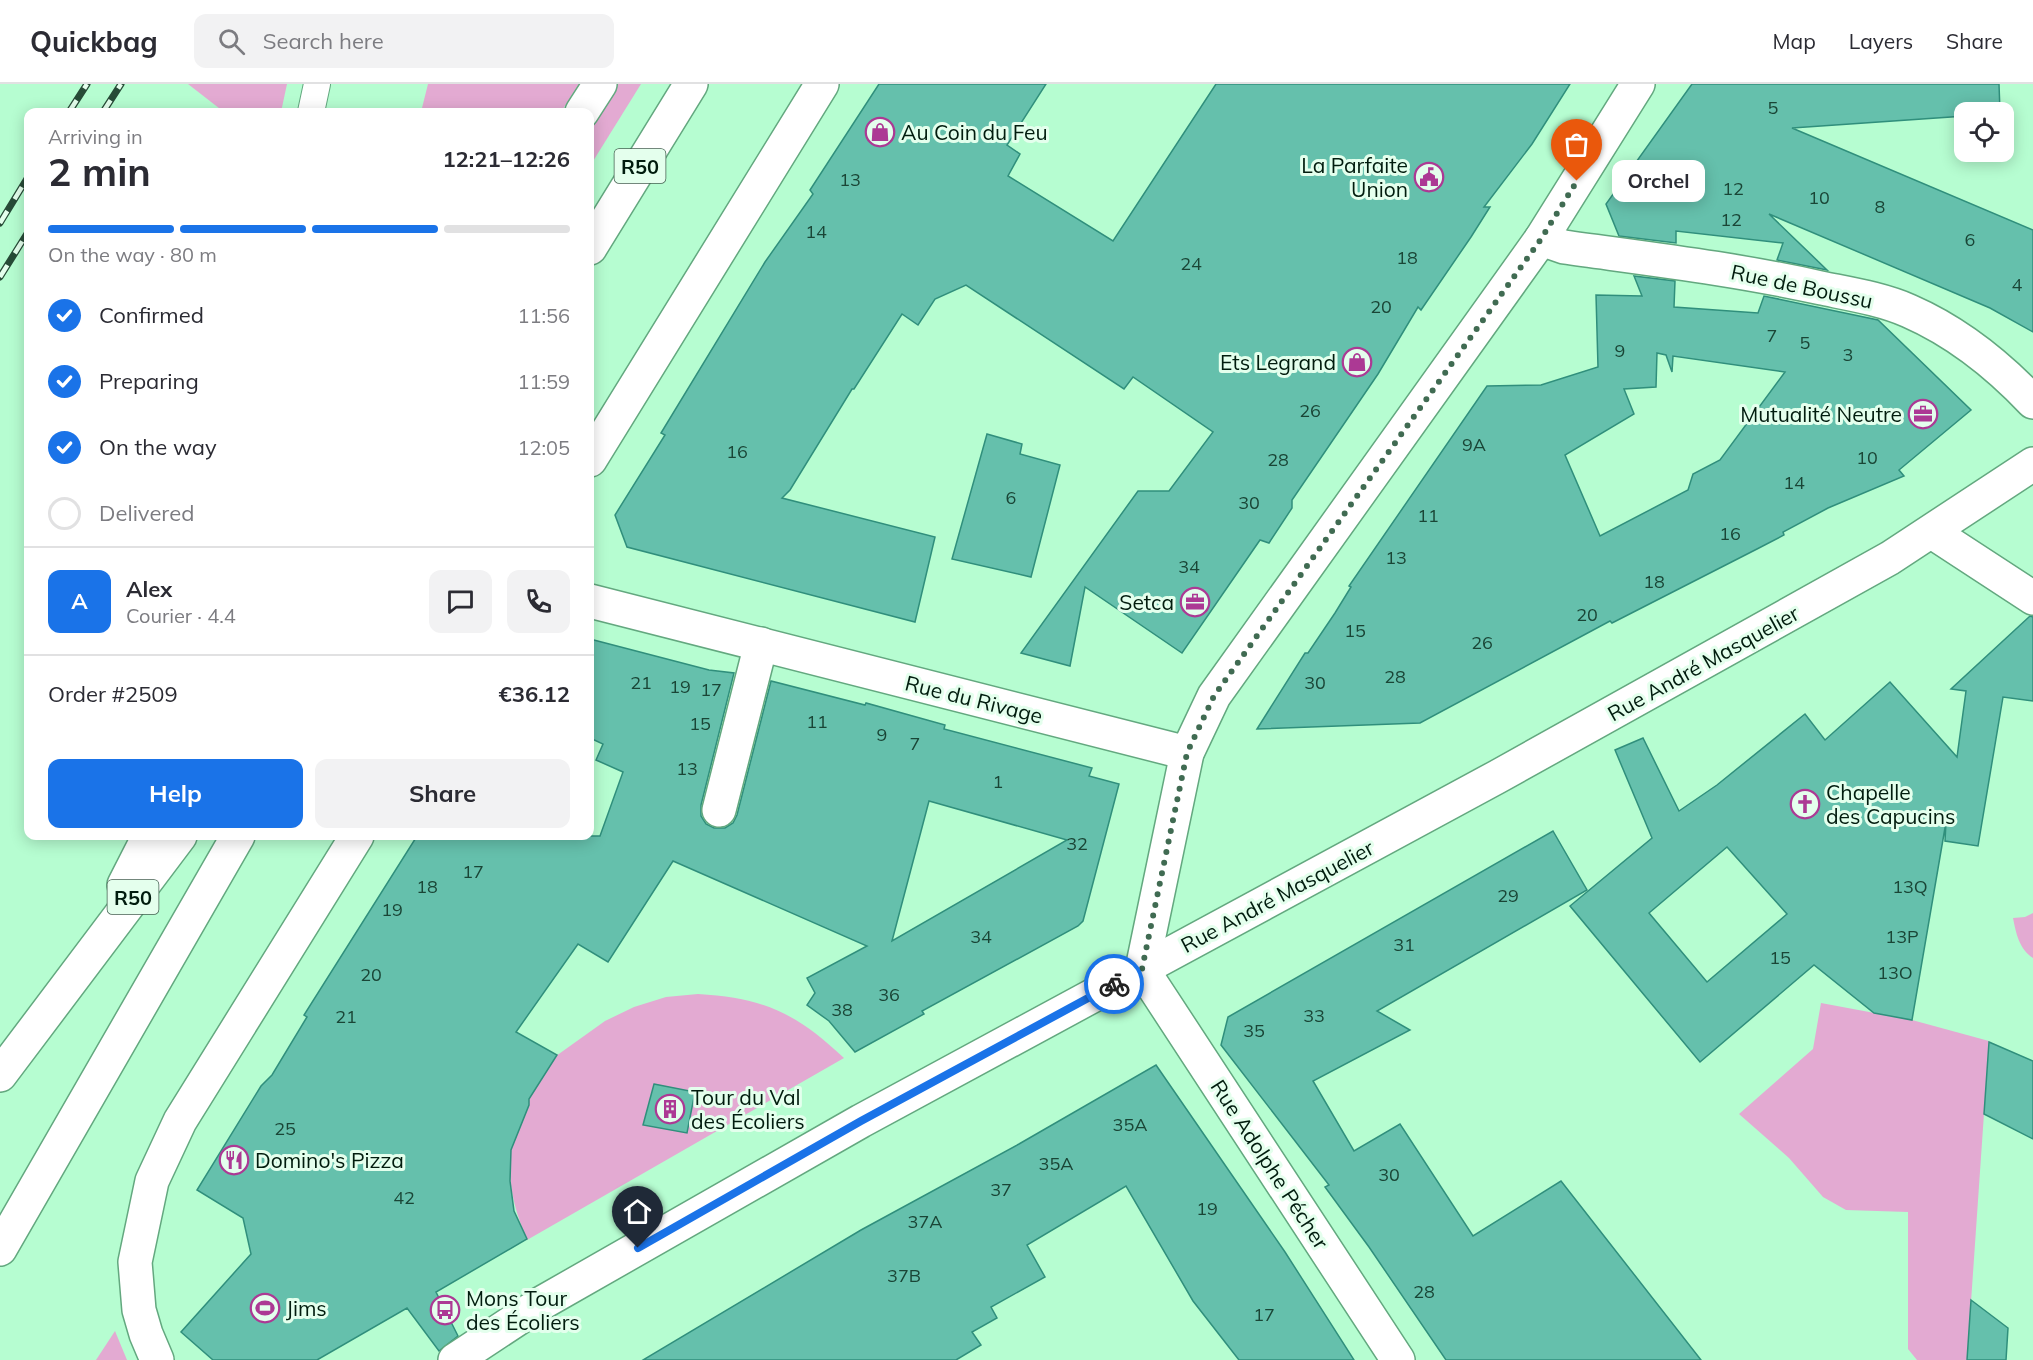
<!DOCTYPE html>
<html lang="en">
<head>
<meta charset="utf-8">
<style>
  body { margin:0; font-family:Mulish,sans-serif; background:#f2f2f3; color:#2b2b33; height:100vh; display:flex; flex-direction:column; font-size:22px; white-space:nowrap }
  * { box-sizing:border-box; margin:0 }
  p { font-size:20px; color:#7c7c81 }
  .icon { flex:none; width:33px; height:33px; fill:none; stroke:currentColor; stroke-width:2; stroke-linecap:round; stroke-linejoin:round }
  .map { position:relative; flex:1; overflow:hidden }
  .drawer { position:absolute; left:24px; top:24px; width:570px; height:732px; display:flex; flex-direction:column; background:#fff; border-radius:12px; box-shadow:0 3px 15px #0003 }
  .drawer>* { flex:none }
  .fabs { position:absolute; left:1954px; top:18px; display:grid; gap:12px }
  .fabs a { display:grid; place-items:center; width:60px; height:60px; border-radius:12px; background:#fff; box-shadow:0 3px 15px #0003; font-size:30px }
  .pin { position:absolute; display:grid; place-items:center; width:51px; height:51px; color:#fff; margin:-62px -26px; border-radius:50% 50% 50% 0; rotate:-45deg; box-shadow:0 0 6px #0007 }
  .pin .icon { rotate:45deg }
  .courier { position:absolute; display:grid; place-items:center; width:60px; height:60px; margin:-30px; border:4px solid #1a73e8; border-radius:50%; background:#fff; color:#222; box-shadow:0 2px 8px #0007 }
  .bubble { position:absolute; height:42px; border-radius:12px; background:#fff; box-shadow:0 3px 15px #0003; font-size:20px; font-weight:700; line-height:42px; text-align:center }
  .overview em { font-style:normal; font-weight:700 }
  .overview div { display:flex; flex-direction:column-reverse }
  .overview { display:flex; align-items:center; justify-content:space-between; height:102px; padding:0 24px }
  h1 { font-size:39px; font-weight:700; line-height:45px }
  .bar { display:grid; grid-template-columns:repeat(4,1fr); gap:9px 6px; align-content:center; height:72px; padding:0 24px }
  .bar i { height:8px; border-radius:4px; background:#e1e1e2 }
  .bar .selected { background:#1a73e8 }
  .bar p { grid-column:span 4 }
  .line { display:flex; align-items:center; gap:15px; padding:0 24px; border-top:2px solid #e1e1e2 }
  .line div { flex:1 }
  .round { display:grid; place-items:center; flex:none; width:63px; height:63px; border-radius:12px; background:#f2f2f3 }
  ol { padding:0 24px; list-style:none }
  li { display:flex; align-items:center; gap:18px; height:66px }
  li p { margin-inline-start:auto }
  li .icon { padding:6px; border-radius:50%; background:#1a73e8; color:#fff; stroke-width:4 }
  li:last-child { color:#7c7c81 }
  li i { width:33px; height:33px; border:3px solid #e1e1e2; border-radius:50% }
  .primary-button { display:flex; gap:12px; margin-top:auto; padding:12px 24px }
  .primary-button a { flex:1; height:69px; border-radius:12px; background:#1a73e8; color:#fff; font-size:24px; font-weight:700; line-height:69px; text-align:center }
  .primary-button a+a { background:#f2f2f3; color:#2b2b33 }
  header { display:flex; align-items:center; gap:36px; box-sizing:border-box; height:84px; padding:0 30px; background:#fff; border-bottom:2px solid #e1e1e2 }
  header strong { font-size:28px }
  nav { display:flex; gap:33px; margin-inline-start:auto; font-size:21px }
  .search { width:420px; height:54px; background:#f2f2f3; display:flex; align-items:center; gap:15px; box-sizing:border-box; padding:0 21px; border-radius:12px; color:#7c7c81; font-size:22px }
  .map>svg:first-child { display:block }
  .green { fill:#e3aad2 }
  .building { fill:#65c0ac; stroke:#308f7c; stroke-width:1.5; fill-rule:evenodd }
  .lines { fill:none; stroke-linecap:round; stroke-linejoin:round }
  .service-casing { stroke:#63a87f; stroke-width:28 }
  .minor-casing { stroke:#63a87f; stroke-width:36 }
  .secondary-casing { stroke:#63a87f; stroke-width:36 }
  .trunk-casing { stroke:#63a87f; stroke-width:36 }
  .service { stroke:#fff; stroke-width:26 }
  .minor { stroke:#fff; stroke-width:33 }
  .secondary { stroke:#fff; stroke-width:33 }
  .trunk { stroke:#fff; stroke-width:33 }
  .rail-casing { stroke:#274b37; stroke-width:7 }
  .rail { stroke:#e4ffed; stroke-width:4.5; stroke-dasharray:14; stroke-linecap:butt }
  .done { stroke:#406b52; stroke-width:6; stroke-dasharray:0 10.8 }
  .route { stroke:#1a73e8; stroke-width:8 }
  .labels { text-anchor:middle; dominant-baseline:central; stroke-width:6; stroke-linejoin:round; paint-order:stroke }
  .number-label { font-size:18px; fill:#1a4536 }
  .shield { fill:#e4ffed; stroke:#456051; stroke-width:1.5 }
  .shield-label { font-size:20px; font-weight:bold; fill:#011c0e }
  .poi-label { font-size:21px; fill:#011c0e; stroke:#e4ffed; text-anchor:start }
  .street-label { font-size:21px; fill:#011c0e; stroke:#e4ffed }
</style>
</head>
<body>
<header>
<strong>Quickbag</strong>
<div class="search"><svg class="icon" aria-label="search" viewBox="0 0 24 24"><circle cx="10" cy="10" r="6"/><path d="M15 15l6 6"/></svg>Search here</div>
<nav><a>Map</a><a>Layers</a><a>Share</a></nav>
</header>
<div class="map">
<svg width="2033" height="1276" viewBox="0 0 2033 1276">
  <rect width="100%" height="100%" fill="#b6fdd1"/>
  <g class="green">
    <polygon points="188,0 287,0 281,28 224,28"/>
    <polygon points="428,0 579,0 561,28 421,28"/>
    <polygon points="612,0 641,0 590,82 590,37"/>
    <path d="M2033,829V874C2019,865 2016,849 2013,834L2025,833Z"/>
    <path d="M698,910C764,914 796,929 844,974L527,1156C515,1127 506,1096 511,1064C514,1049 522,1034 529,1021L527,1018L556,972L605,937L634,923L666,913Z"/>
    <polygon points="1821,919 1912,936 1989,957 1967,1276 1917,1276 1908,1265 1908,1128 1846,1126 1823,1113 1789,1074 1739,1030 1813,965"/>
    <polygon points="115,1247 127,1276 96,1276"/>
  </g>
  <g class="building">
    <polygon points="879,0 1046,0 1007,61 1020,70 1008,92 1113,157 1216,0 1570,0 1532,60 1484,123 1490,123 1471,153 1421,226 1418,223 1378,290 1292,416 1292,424 1269,459 1260,456 1182,569 1085,503 1070,582 1021,569 1138,407 1169,407 1213,348 1133,293 1124,305 966,201 935,215 918,241 902,230 854,305 852,305 790,406 782,414 935,453 915,538 627,463 615,431 665,351 661,349 765,178 813,110 810,106"/>
    <polygon points="1692,0 1999,0 2000,28 1965,28 1965,32 1792,44 2033,146 2033,248 1990,224 1769,130 1827,186 1777,176 1783,159 1676,147 1676,159 1619,152 1606,120"/>
    <path d="M1634,192L1675,197L1674,223L1758,229L1764,212L1878,236L1971,326L1899,386L1904,392L1828,424L1783,448L1784,451L1757,465L1612,539L1610,537L1420,639L1257,645L1305,569H1308L1335,529L1351,503L1349,502L1487,302L1541,301L1598,283L1596,211L1642,212ZM1657,269L1666,271L1672,288L1673,272L1785,288L1720,376L1693,390L1688,406L1600,452L1565,371L1634,330L1624,305L1656,303Z"/>
    <polygon points="987,350 1022,360 1020,370 1060,381 1031,493 952,475"/>
    <path d="M2030,532L2033,533V617L2003,613L1978,762L1945,757L1946,738L1912,936L1874,929L1814,881L1700,978L1570,822L1652,754L1615,666L1643,654L1679,727L1717,701L1805,630L1825,656L1890,598L1957,673L1966,607L1951,605ZM1727,763L1787,830L1707,898L1649,829Z"/>
    <path d="M590,555L709,586L734,589L701,721V732L706,740L714,744H725L733,739L737,731L771,597L865,621L866,619L945,641L944,645L1092,684L1089,692L1119,700L1083,837L1078,842L922,927L924,930L855,968L829,937L807,921L815,909L807,894L867,862L673,777L608,878L578,860L516,948L557,971L529,1015V1021L511,1066L510,1097L514,1127L527,1155L436,1208L458,1252L439,1267L407,1224L317,1276H213L181,1248L251,1170L243,1134L197,1106L261,1002L272,991L307,933L304,931L417,752H600L623,688L596,676L603,660L590,654ZM929,717L1067,756L892,857Z"/>
    <polygon points="1553,747 1587,806 1377,927 1410,946 1313,997 1354,1067 1400,1040 1473,1152 1561,1097 1701,1276 1446,1276 1369,1163 1325,1103 1329,1101 1221,961 1228,933"/>
    <polygon points="1989,958 2033,977 2033,1055 1984,1030"/>
    <polygon points="1156,981 1285,1168 1354,1276 1239,1276 1193,1217 1126,1102 1027,1161 1045,1193 991,1223 997,1234 972,1248 981,1261 956,1276 643,1276 861,1146 1019,1060"/>
    <polygon points="654,1000 695,1008 687,1049 643,1041"/>
    <polygon points="1971,1216 2008,1244 2006,1276 1967,1276"/>
  </g>
  <g class="lines">
    <g class="service-casing">
      <polyline id="service" points="311,28 317,0"/>
    </g>
    <g class="minor-casing">
      <g id="minor">
        <path d="M1541,155L1564,163C1650,175 1736,185 1821,204C1850,210 1882,215 1909,227C1957,248 1997,280 2033,318"/>
        <polyline points="1932,448 2033,514"/>
        <polyline points="590,517 1187,669"/>
        <polyline points="719,726 761,560"/>
        <polyline points="1142,885 1187,669 1214,612 1541,155 1638,0"/>
        <polyline points="1142,885 1398,1276"/>
        <polyline points="455,1276 540,1220 861,1037 1497,693 1890,474 2033,380"/>
      </g>
    </g>
    <g class="secondary-casing">
      <g id="secondary">
        <polyline points="582,28 600,0"/>
        <polyline points="590,376 822,0"/>
        <polyline points="157,1276 146,1250 139,1226 135,1178 152,1097 180,1037 357,752"/>
      </g>
    </g>
    <g class="trunk-casing">
      <g id="trunk">
        <polyline points="590,164 691,0"/>
        <polyline points="124,801 149,752"/>
        <polyline points="0,991 180,752"/>
        <polyline points="0,1165 238,752"/>
      </g>
    </g>
    <use href="#service" class="service"/>
    <use href="#minor" class="minor"/>
    <use href="#secondary" class="secondary"/>
    <use href="#trunk" class="trunk"/>
    <g class="rail-casing">
      <g id="rail">
        <polyline points="69,28 87,0"/>
        <polyline points="103,28 121,0"/>
        <polyline points="0,139 28,93"/>
        <polyline points="0,193 28,148"/>
      </g>
    </g>
    <use href="#rail" class="rail"/>
  </g>
  <g class="lines">
    <polyline class="done" points="1114,900 1142,885 1187,669 1214,612 1541,155 1577,97"/>
    <polyline class="route" points="638,1164 861,1037 1114,900"/>
  </g>
  <defs>
    <g id="shop-ring" transform="scale(1.5)"><circle r="9.5" fill="#e4ffed" stroke="#ac3994" stroke-width="1.5"/><path d="M-5-2.5h2.3a2.7 3.5 0 0 1 5.4 0H5L5.5 6h-11ZM-1.5-2.5h3a1.5 2.3 0 0 0-3 0Z" fill="#ac3994"/></g>
    <g id="civic-ring" transform="scale(1.5)"><circle r="9.5" fill="#e4ffed" stroke="#ac3994" stroke-width="1.5"/><path d="M-.6-6.5H3V-4.5H.6V-3L4-1V1h2V6H-6V1h2V-1L-.6-3ZM-1.2 2.5V6h2.4V2.5Z" fill="#ac3994"/></g>
    <g id="office-ring" transform="scale(1.5)"><circle r="9.5" fill="#e4ffed" stroke="#ac3994" stroke-width="1.5"/><path d="M-6-3h4V-5.5h4V-3h4V5H-6ZM-1-4.5V-3h2v-1.5ZM-6 0V1H6V0Z" fill="#ac3994"/></g>
    <g id="church-ring" transform="scale(1.5)"><circle r="9.5" fill="#e4ffed" stroke="#ac3994" stroke-width="1.5"/><path d="M-1.2-6h2.4v3.5h3.3v2.4h-3.3V6h-2.4V-.1h-3.3v-2.4h3.3Z" fill="#ac3994"/></g>
    <g id="building-ring" transform="scale(1.5)"><circle r="9.5" fill="#e4ffed" stroke="#ac3994" stroke-width="1.5"/><path d="M-4-6H4V6H1V3H-1V6H-4ZM-2.5-4.3h1.7v1.8h-1.7ZM.8-4.3h1.7v1.8H.8ZM-2.5-1h1.7V.8h-1.7ZM.8-1h1.7V.8H.8Z" fill="#ac3994"/></g>
    <g id="restaurant-ring" transform="scale(1.5)"><circle r="9.5" fill="#e4ffed" stroke="#ac3994" stroke-width="1.5"/><path d="M-5-6h1v4h1v-4h1v4h1v-4h1v5L-1.5 .5V6h-2V.5L-5-1ZM5-6V6H3V1.5H1.5Q1.5-4 5-6Z" fill="#ac3994"/></g>
    <g id="stadium-ring" transform="scale(1.5)"><circle r="9.5" fill="#e4ffed" stroke="#ac3994" stroke-width="1.5"/><path d="M0-5a6.5 5 0 1 0 0 10a6.5 5 0 1 0 0-10ZM-3.5-1.8h7v3.6h-7Z" fill="#ac3994"/></g>
    <g id="bus-ring" transform="scale(1.5)"><circle r="9.5" fill="#e4ffed" stroke="#ac3994" stroke-width="1.5"/><path d="M-5-6H5V4H4V6H2V4H-2V6H-4V4H-5ZM-3.5-4V0h7V-4ZM-3.5 1.2v1.5H-2V1.2ZM2 1.2v1.5H3.5V1.2Z" fill="#ac3994"/></g>
  </defs>
  <g fill-rule="evenodd">
    <use href="#shop-ring" x="880" y="48"/>
    <use href="#civic-ring" x="1429" y="93"/>
    <use href="#shop-ring" x="1357" y="278"/>
    <use href="#office-ring" x="1923" y="330"/>
    <use href="#office-ring" x="1195" y="518"/>
    <use href="#church-ring" x="1805" y="720"/>
    <use href="#building-ring" x="670" y="1025"/>
    <use href="#restaurant-ring" x="234" y="1076"/>
    <use href="#stadium-ring" x="265" y="1224"/>
    <use href="#bus-ring" x="445" y="1226"/>
  </g>
  <g class="labels">
    <g class="number-label">
      <text x="1773" y="23">5</text>
      <text x="850" y="95">13</text>
      <text x="1733" y="104">12</text>
      <text x="1819" y="113">10</text>
      <text x="1880" y="122">8</text>
      <text x="1731" y="135">12</text>
      <text x="816" y="147">14</text>
      <text x="1970" y="155">6</text>
      <text x="1407" y="173">18</text>
      <text x="1191" y="179">24</text>
      <text x="2017" y="200">4</text>
      <text x="1381" y="222">20</text>
      <text x="1772" y="251">7</text>
      <text x="1805" y="258">5</text>
      <text x="1620" y="266">9</text>
      <text x="1848" y="270">3</text>
      <text x="1310" y="326">26</text>
      <text x="1474" y="360">9A</text>
      <text x="737" y="367">16</text>
      <text x="1867" y="373">10</text>
      <text x="1278" y="375">28</text>
      <text x="1794" y="398">14</text>
      <text x="1011" y="413">6</text>
      <text x="1249" y="418">30</text>
      <text x="1428" y="431">11</text>
      <text x="1730" y="449">16</text>
      <text x="1396" y="473">13</text>
      <text x="1189" y="482">34</text>
      <text x="1654" y="497">18</text>
      <text x="1587" y="530">20</text>
      <text x="1355" y="546">15</text>
      <text x="1482" y="558">26</text>
      <text x="1395" y="592">28</text>
      <text x="641" y="598">21</text>
      <text x="1315" y="598">30</text>
      <text x="680" y="602">19</text>
      <text x="711" y="605">17</text>
      <text x="817" y="637">11</text>
      <text x="700" y="639">15</text>
      <text x="882" y="650">9</text>
      <text x="915" y="659">7</text>
      <text x="687" y="684">13</text>
      <text x="998" y="697">1</text>
      <text x="1077" y="759">32</text>
      <text x="473" y="787">17</text>
      <text x="427" y="802">18</text>
      <text x="1910" y="802">13Q</text>
      <text x="1508" y="811">29</text>
      <text x="392" y="825">19</text>
      <text x="981" y="852">34</text>
      <text x="1902" y="852">13P</text>
      <text x="1404" y="860">31</text>
      <text x="1780" y="873">15</text>
      <text x="1895" y="888">13O</text>
      <text x="371" y="890">20</text>
      <text x="889" y="910">36</text>
      <text x="842" y="925">38</text>
      <text x="1314" y="931">33</text>
      <text x="346" y="932">21</text>
      <text x="1254" y="946">35</text>
      <text x="1130" y="1040">35A</text>
      <text x="285" y="1044">25</text>
      <text x="1056" y="1079">35A</text>
      <text x="1389" y="1090">30</text>
      <text x="1001" y="1105">37</text>
      <text x="404" y="1113">42</text>
      <text x="1207" y="1124">19</text>
      <text x="925" y="1137">37A</text>
      <text x="904" y="1191">37B</text>
      <text x="1424" y="1207">28</text>
      <text x="1264" y="1230">17</text>
    </g>
    <g class="shield">
      <rect x="614.5" y="65" width="51" height="34" rx="4.5"/>
      <rect x="107.5" y="796" width="51" height="34" rx="4.5"/>
    </g>
    <g class="shield-label">
      <text x="640" y="82">R50</text>
      <text x="133" y="813">R50</text>
    </g>
    <g class="poi-label">
      <text x="901" y="48">Au Coin du Feu</text>
      <text x="1408" y="81" text-anchor="end">La Parfaite<tspan x="1408" dy="24">Union</tspan></text>
      <text x="1336" y="278" text-anchor="end">Ets Legrand</text>
      <text x="1902" y="330" text-anchor="end">Mutualité Neutre</text>
      <text x="1174" y="518" text-anchor="end">Setca</text>
      <text x="1826" y="708">Chapelle<tspan x="1826" dy="24">des Capucins</tspan></text>
      <text x="691" y="1013">Tour du Val<tspan x="691" dy="24">des Écoliers</tspan></text>
      <text x="255" y="1076">Domino's Pizza</text>
      <text x="466" y="1214">Mons Tour<tspan x="466" dy="24">des Écoliers</tspan></text>
      <text x="286" y="1224">Jims</text>
    </g>
    <g class="street-label">
      <text transform="translate(1802 202) rotate(12)">Rue de Boussu</text>
      <text transform="translate(1703 579) rotate(-29)">Rue André Masquelier</text>
      <text transform="translate(974 615) rotate(14)">Rue du Rivage</text>
      <text transform="translate(1277 812) rotate(-28)">Rue André Masquelier</text>
      <text transform="translate(1270 1080) rotate(57)">Rue Adolphe Pécher</text>
    </g>
  </g>
</svg>
<div class="fabs">
<a><svg class="icon" aria-label="locate" viewBox="0 0 24 24"><circle cx="12" cy="12" r="6"/><path d="M12 2v4M12 18v4M2 12h4M18 12h4"/></svg></a>
</div>
<div class="pin" style="left:1577px;top:97px;background:#ea580c"><svg class="icon" aria-label="bag" viewBox="0 0 24 24"><path d="M5 8h14l-1 12H6zM9 8a3 3 0 0 1 6 0"/></svg></div>
<div class="pin" style="left:638px;top:1164px;background:#1f2937"><svg class="icon" aria-label="home" viewBox="0 0 24 24"><path d="M3 11l9-7 9 7M6 9v11h12V9"/></svg></div>
<div class="courier" style="left:1114px;top:900px"><svg class="icon" aria-label="bike" viewBox="0 0 24 24"><circle cx="6" cy="16" r="4"/><circle cx="18" cy="16" r="4"/><path d="M6 16l4-8h5l3 8M10 8l3 8H6M13 5h3"/></svg></div>
<div class="bubble" style="left:1612px;top:76px;width:93px">Orchel</div>
<section class="drawer">
<div class="overview"><div><h1>2 min</h1><p>Arriving in</p></div><em>12:21–12:26</em></div>
<div class="bar"><i class="selected"></i><i class="selected"></i><i class="selected"></i><i></i><p>On the way · 80 m</p></div>
<ol>
<li><svg class="icon" aria-label="check" viewBox="0 0 24 24"><path d="M5 12l5 5 9-10"/></svg>Confirmed<p>11:56</p></li>
<li><svg class="icon" aria-label="check" viewBox="0 0 24 24"><path d="M5 12l5 5 9-10"/></svg>Preparing<p>11:59</p></li>
<li><svg class="icon" aria-label="check" viewBox="0 0 24 24"><path d="M5 12l5 5 9-10"/></svg>On the way<p>12:05</p></li>
<li><i></i>Delivered</li>
</ol>
<div class="line" style="height:108px"><b class="round" style="background:#1a73e8;color:#fff">A</b><div><b>Alex</b><p>Courier · 4.4</p></div><a class="round"><svg class="icon" aria-label="chat" viewBox="0 0 24 24"><path d="M4 5h16v11H9l-5 4z"/></svg></a><a class="round"><svg class="icon" aria-label="phone" viewBox="0 0 24 24"><path d="M5 4h4l2 5-3 2q2 4 5 5l2-3 5 2v4C11 20 4 13 5 4z"/></svg></a></div>
<div class="line" style="height:78px"><div>Order #2509</div><b>€36.12</b></div>
<div class="primary-button"><a>Help</a><a>Share</a></div>
</section>
</div>
</body>
</html>
